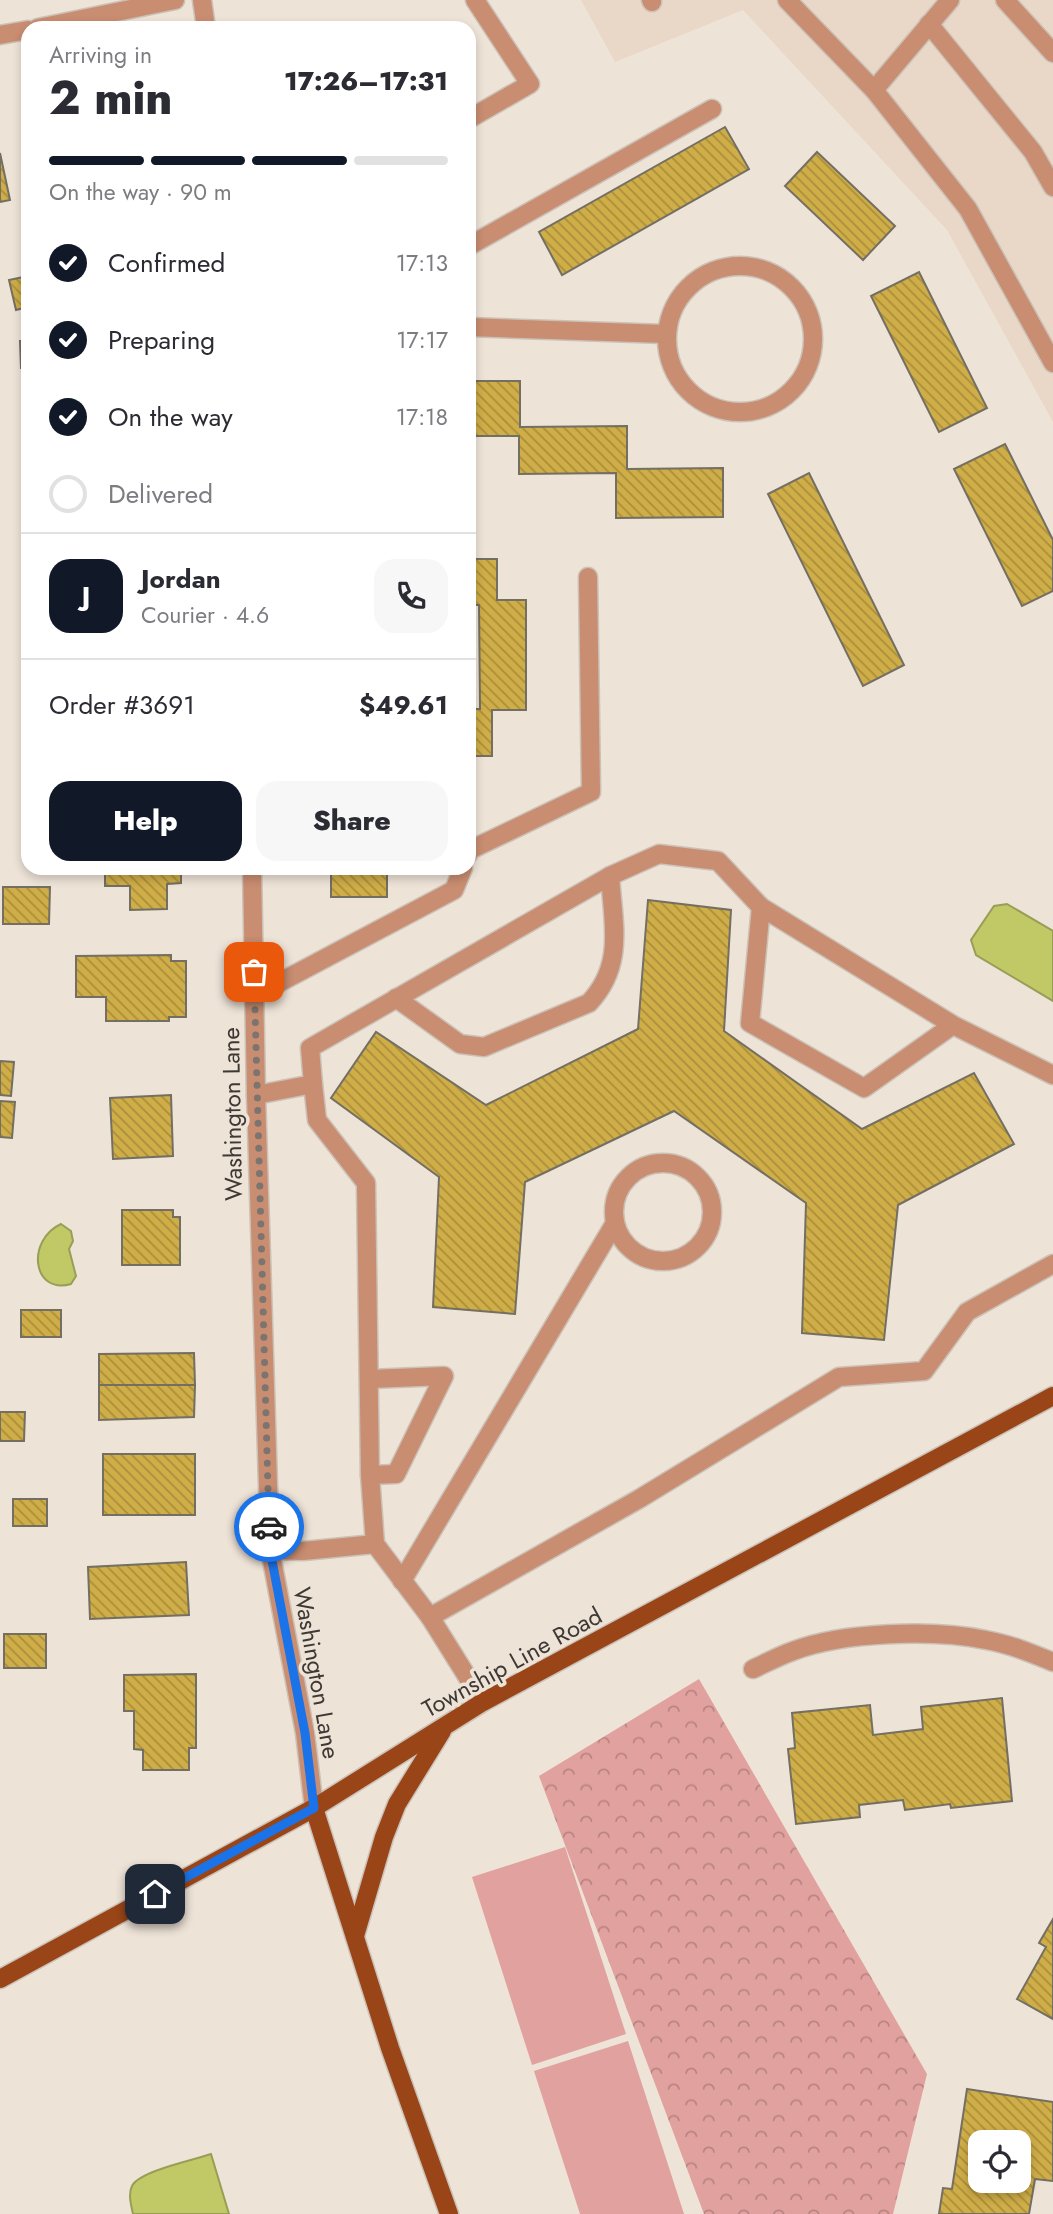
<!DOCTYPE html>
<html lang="en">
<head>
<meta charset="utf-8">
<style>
  body { margin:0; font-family:Jost,sans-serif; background:#f7f7f7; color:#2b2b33; height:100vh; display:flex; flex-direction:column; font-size:26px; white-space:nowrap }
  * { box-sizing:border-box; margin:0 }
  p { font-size:23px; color:#7c7c81 }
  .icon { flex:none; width:38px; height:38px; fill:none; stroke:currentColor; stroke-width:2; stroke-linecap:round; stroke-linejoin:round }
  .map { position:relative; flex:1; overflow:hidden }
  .panel { position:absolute; left:21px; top:21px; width:455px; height:854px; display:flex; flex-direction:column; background:#fff; border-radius:21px; box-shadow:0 4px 10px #0003 }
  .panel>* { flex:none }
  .fabs { position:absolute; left:968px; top:2130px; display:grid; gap:14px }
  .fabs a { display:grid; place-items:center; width:63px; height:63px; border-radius:14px; background:#fff; box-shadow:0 4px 10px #0003; font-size:35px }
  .pin { position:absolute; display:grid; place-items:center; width:60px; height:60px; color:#fff; margin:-30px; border-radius:14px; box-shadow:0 4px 10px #0006 }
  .courier { position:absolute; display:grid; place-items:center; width:70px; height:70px; margin:-35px; border:5px solid #1a73e8; border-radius:50%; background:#fff; color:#222; box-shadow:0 2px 9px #0007 }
  .overview em { font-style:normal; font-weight:800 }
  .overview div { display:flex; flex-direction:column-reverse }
  .overview { display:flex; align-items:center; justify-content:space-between; height:119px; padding:0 28px }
  h1 { font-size:46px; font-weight:800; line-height:52px }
  .bar { display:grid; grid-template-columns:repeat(4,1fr); gap:10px 7px; align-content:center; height:84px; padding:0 28px }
  .bar i { height:9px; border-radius:5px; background:#e1e1e2 }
  .bar .on { background:#111827 }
  .bar p { grid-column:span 4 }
  .line { display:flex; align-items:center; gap:18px; padding:0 28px; border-top:2px solid #e1e1e2 }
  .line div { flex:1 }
  .round { display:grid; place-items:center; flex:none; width:74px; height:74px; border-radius:21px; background:#f7f7f7 }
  ol { padding:0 28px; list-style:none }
  li { display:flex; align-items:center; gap:21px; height:77px }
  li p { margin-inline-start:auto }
  li .icon { padding:7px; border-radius:50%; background:#111827; color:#fff; stroke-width:4 }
  li:last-child { color:#7c7c81 }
  li i { width:38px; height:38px; border:4px solid #e1e1e2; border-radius:50% }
  .action { display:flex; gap:14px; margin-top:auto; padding:14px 28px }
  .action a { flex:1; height:80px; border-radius:21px; background:#111827; color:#fff; font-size:28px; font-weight:800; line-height:80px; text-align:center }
  .action a+a { background:#f7f7f7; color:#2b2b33 }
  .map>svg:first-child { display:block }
  .built { fill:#e9d8c7 }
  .forest { fill:url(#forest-crowns) }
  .pitch { fill:#e1a19e }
  .water { fill:#c0c965; stroke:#999e57; stroke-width:2 }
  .building { fill:url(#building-back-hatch); stroke:#736f63; stroke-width:2; fill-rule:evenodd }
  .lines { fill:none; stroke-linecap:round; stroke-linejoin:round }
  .minor-casing { stroke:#cbc1b7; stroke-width:21 }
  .major-casing { stroke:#cbc1b7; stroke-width:21 }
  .minor { stroke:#c98d71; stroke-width:18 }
  .major { stroke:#9a4518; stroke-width:18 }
  .done { stroke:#7c746e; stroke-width:7; stroke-dasharray:0 12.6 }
  .route { stroke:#1a73e8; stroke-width:9 }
  .labels { text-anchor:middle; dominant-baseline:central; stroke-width:7; stroke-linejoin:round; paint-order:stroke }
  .street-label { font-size:24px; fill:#3e3935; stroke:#eee3d7 }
</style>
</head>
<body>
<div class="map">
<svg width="1053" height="2214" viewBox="0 0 1053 2214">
  <defs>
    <pattern id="forest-crowns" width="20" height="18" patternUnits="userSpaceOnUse" patternTransform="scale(1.75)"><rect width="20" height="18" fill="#e1a19e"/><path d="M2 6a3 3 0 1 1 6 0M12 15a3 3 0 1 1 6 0" fill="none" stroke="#b88482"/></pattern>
    <pattern id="building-back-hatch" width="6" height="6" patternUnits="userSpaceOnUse" patternTransform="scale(1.75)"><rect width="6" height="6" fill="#cfad47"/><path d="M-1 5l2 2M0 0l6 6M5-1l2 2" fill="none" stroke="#a98e3c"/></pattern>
  </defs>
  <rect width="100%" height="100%" fill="#eee3d7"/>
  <polygon class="built" points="581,0 1053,0 1053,422 947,230 743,10 615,62"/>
  <polygon class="forest" points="699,1679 927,2074 893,2214 704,2214 539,1776"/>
  <g class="pitch">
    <polygon points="565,1847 626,2034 532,2065 472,1877"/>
    <polygon points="628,2041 684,2214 580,2214 534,2071"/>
  </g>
  <g class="water">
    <polygon points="1007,904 1053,931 1053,1001 976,955 971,940 994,906"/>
    <path d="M61,1224L71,1231L73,1241L69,1249L76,1276L71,1284C32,1295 26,1240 61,1224Z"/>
    <path d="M211,2154L229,2214H133C131,2205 128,2194 132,2186C139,2171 194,2160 211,2154Z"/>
  </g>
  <g class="building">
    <polygon points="725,127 749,169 562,275 539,232"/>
    <polygon points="817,152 895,226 863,260 785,186"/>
    <polygon points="0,153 10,200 0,202"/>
    <polygon points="919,272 987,408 939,432 871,296"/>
    <polygon points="28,276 28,307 16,310 9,280"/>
    <polygon points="20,341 28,341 28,368 21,368"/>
    <polygon points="469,381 520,381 520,427 627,426 627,469 723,468 723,517 616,518 616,473 519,474 519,436 469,436"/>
    <polygon points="1005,444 1053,540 1053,591 1022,606 954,469"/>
    <polygon points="809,473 904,665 863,686 768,494"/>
    <polygon points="469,559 497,559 497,600 526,600 526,710 492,710 492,756 469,756 469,709 480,709 479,605 469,605"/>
    <polygon points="105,868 181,868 181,883 167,884 167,909 130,910 130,886 105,886"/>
    <rect x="331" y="868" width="56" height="29"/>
    <polygon points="3,887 50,887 49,924 3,924"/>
    <polygon points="648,900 731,910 724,1031 862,1129 974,1073 1014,1144 898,1205 884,1340 802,1333 806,1203 674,1111 525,1182 515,1314 433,1307 439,1177 331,1098 376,1032 486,1105 638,1029"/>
    <polygon points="171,955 171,961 186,961 186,1017 169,1017 169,1021 106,1021 106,997 76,997 76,956"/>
    <polygon points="0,1061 14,1062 11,1096 0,1095"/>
    <polygon points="171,1095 173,1156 113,1159 110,1098"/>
    <polygon points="0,1101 15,1102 12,1138 0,1137"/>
    <polygon points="122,1210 173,1210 173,1217 180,1217 180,1265 122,1265"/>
    <rect x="21" y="1310" width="40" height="27"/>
    <polygon points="194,1353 195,1385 99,1385 99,1354"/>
    <polygon points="99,1385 195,1385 194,1417 99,1420"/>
    <polygon points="0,1412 25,1412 24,1441 0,1441"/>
    <rect x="103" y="1454" width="92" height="61"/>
    <rect x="13" y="1499" width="34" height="27"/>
    <polygon points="186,1562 189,1615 90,1619 88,1567"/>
    <rect x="4" y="1634" width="42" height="34"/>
    <polygon points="196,1674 196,1748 189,1748 189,1770 143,1770 143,1750 134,1749 134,1711 124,1711 124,1675"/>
    <polygon points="1002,1698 1012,1801 951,1808 950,1804 905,1810 903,1800 859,1805 860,1817 796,1824 788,1749 795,1748 792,1713 870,1705 873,1735 923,1729 921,1707"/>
    <polygon points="1053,1919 1053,2019 1017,1999 1046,1947 1039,1943"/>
    <path d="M967,2089L1053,2102V2181L1035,2179L1029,2214H939L943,2188L952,2189ZM980,2142H1018V2180H980Z"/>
  </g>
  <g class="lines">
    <g class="minor-casing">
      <g id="minor">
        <polyline points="202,0 206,28"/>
        <polyline points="651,0 652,2"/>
        <polyline points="787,0 874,90 950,0"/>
        <polyline points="1005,0 1053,53"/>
        <polyline points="929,24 1033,152 1053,187"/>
        <polyline points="38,28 175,0"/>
        <polyline points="0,35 28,30"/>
        <polyline points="874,90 968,209 1053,363"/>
        <polyline points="469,119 530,84 475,0"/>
        <polyline points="469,246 712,109"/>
        <circle cx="740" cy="339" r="73"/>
        <polyline points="469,327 665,334"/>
        <polyline points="469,853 470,850 591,792 588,577"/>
        <polyline points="252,868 256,1095 270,1550 305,1733 314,1808"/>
        <polyline points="254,996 454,890 463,868"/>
        <path d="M396,998L460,1044L484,1047L589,1003C625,965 613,923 610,876"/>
        <polyline points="953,1025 864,1088 750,1023 761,907 953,1025 1053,1075"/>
        <polyline points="256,1095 313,1084 310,1048 610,876 659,854 718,861 761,907"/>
        <circle cx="663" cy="1212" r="49"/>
        <polyline points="370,1379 444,1376 396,1474 370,1475"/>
        <polyline points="375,1544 430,1617"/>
        <polyline points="270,1550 303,1551 375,1544 370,1475 366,1183 317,1120 313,1084"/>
        <polyline points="402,1581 615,1223"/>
        <path d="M753,1669C766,1663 779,1656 793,1651C843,1632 933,1629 986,1640C1009,1644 1031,1653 1053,1662"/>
        <polyline points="483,1702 430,1617 639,1499 839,1377 924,1371 967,1312 1053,1264"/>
      </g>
    </g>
    <g class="major-casing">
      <g id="major">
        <polyline points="314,1808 390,2048 449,2214"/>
        <polyline points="355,1936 384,1837 397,1804 442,1731"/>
        <polyline points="0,1979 314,1808 483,1702 1053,1396"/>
      </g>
    </g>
    <use href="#minor" class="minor"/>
    <use href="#major" class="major"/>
  </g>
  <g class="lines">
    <polyline class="done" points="254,972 269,1527"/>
    <polyline class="route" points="155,1894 314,1808 305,1733 270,1550 269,1527"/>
  </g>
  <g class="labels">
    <g class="street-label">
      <text transform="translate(232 1114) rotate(-91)">Washington Lane</text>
      <text transform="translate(512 1662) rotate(-29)">Township Line Road</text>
      <text transform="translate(317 1673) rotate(80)">Washington Lane</text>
    </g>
  </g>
</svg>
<div class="fabs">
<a><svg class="icon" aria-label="locate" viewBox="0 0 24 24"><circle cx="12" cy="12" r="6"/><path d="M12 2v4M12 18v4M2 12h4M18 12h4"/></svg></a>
</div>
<div class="pin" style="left:254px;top:972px;background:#ea580c"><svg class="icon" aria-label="bag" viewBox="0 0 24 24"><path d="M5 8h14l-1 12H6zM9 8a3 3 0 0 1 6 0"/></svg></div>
<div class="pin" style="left:155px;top:1894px;background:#1f2937"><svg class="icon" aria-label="home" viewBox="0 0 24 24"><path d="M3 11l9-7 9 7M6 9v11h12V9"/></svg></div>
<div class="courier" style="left:269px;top:1527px"><svg class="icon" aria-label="car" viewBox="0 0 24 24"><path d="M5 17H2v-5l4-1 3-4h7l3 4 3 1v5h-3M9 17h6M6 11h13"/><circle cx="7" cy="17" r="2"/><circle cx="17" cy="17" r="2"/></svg></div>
<section class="panel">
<div class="overview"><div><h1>2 min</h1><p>Arriving in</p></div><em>17:26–17:31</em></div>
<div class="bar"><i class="on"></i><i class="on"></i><i class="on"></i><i></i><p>On the way · 90 m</p></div>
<ol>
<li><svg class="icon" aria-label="check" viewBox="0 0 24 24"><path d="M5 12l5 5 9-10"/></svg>Confirmed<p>17:13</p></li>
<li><svg class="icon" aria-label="check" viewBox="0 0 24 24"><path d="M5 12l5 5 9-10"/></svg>Preparing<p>17:17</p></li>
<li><svg class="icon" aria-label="check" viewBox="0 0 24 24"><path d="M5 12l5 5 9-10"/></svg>On the way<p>17:18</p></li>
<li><i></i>Delivered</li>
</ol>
<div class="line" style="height:126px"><b class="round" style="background:#111827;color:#fff">J</b><div><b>Jordan</b><p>Courier · 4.6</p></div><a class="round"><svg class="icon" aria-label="phone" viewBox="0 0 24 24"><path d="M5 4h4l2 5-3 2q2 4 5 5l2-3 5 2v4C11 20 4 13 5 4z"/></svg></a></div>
<div class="line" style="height:91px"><div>Order #3691</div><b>$49.61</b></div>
<div class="action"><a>Help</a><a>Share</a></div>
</section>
</div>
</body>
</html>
